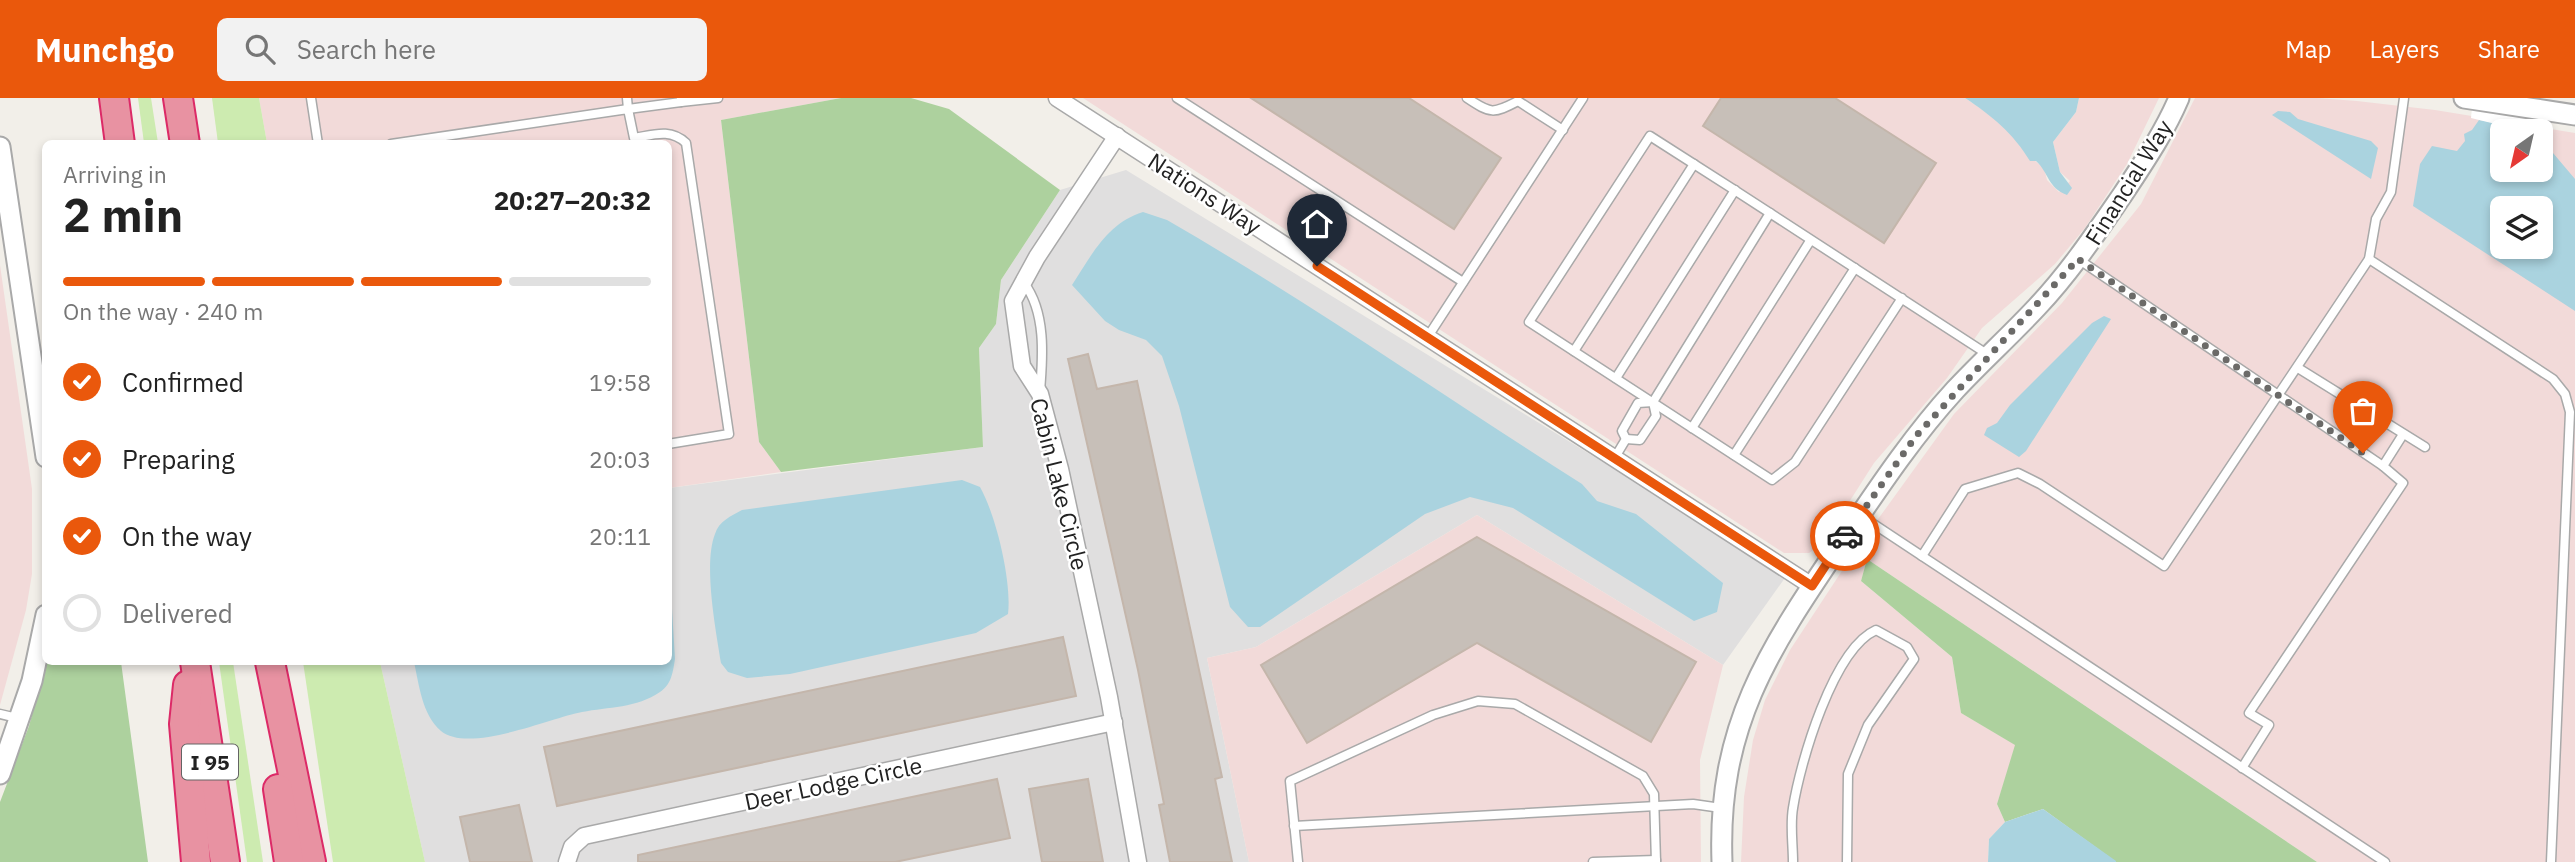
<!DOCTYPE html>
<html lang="en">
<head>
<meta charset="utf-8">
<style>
  body { margin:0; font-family:"IBM Plex Sans",sans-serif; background:#f2f2f2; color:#222; height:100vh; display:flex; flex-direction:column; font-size:26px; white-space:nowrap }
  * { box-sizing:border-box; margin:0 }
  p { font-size:23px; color:#767676 }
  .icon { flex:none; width:38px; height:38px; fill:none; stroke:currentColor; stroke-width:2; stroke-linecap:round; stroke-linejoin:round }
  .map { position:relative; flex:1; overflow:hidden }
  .drawer { position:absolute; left:42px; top:42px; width:630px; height:525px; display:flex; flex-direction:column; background:#fff; border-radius:10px; box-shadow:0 4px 10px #0003 }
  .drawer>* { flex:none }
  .needle { width:46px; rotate:214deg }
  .tools { position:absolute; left:2490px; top:21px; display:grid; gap:14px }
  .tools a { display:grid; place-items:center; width:63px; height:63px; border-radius:10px; background:#fff; box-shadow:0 4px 10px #0003; font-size:35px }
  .pin { position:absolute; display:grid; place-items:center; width:60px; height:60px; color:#fff; margin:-72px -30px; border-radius:50% 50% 50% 0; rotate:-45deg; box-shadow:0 0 7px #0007 }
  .pin .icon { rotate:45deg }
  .courier { position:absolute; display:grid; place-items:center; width:70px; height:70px; margin:-35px; border:5px solid #ea580c; border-radius:50%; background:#fff; color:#222; box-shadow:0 2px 9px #0007 }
  .head em { font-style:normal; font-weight:700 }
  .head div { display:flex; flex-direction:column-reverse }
  .head { display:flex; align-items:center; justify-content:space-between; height:119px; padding:0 21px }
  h1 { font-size:46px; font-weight:700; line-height:52px }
  .bar { display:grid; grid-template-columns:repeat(4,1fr); gap:10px 7px; align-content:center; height:84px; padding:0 21px }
  .bar i { height:9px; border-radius:5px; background:#e0e0e0 }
  .bar .on { background:#ea580c }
  .bar p { grid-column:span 4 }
  ol { padding:0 21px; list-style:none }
  li { display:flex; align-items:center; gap:21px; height:77px }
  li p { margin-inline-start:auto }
  li .icon { padding:7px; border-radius:50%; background:#ea580c; color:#fff; stroke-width:4 }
  li:last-child { color:#767676 }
  li i { width:38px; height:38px; border:4px solid #e0e0e0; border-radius:50% }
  header { display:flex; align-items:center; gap:42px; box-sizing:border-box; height:98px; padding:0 35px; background:#ea580c; color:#fff }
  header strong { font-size:33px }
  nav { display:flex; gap:38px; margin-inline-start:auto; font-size:24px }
  .search { width:490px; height:63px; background:#f2f2f2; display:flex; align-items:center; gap:18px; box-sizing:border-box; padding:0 24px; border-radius:10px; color:#767676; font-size:26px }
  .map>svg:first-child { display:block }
  .residential { fill:#e0dfdf }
  .commercial { fill:#f2dad9; fill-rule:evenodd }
  .grass { fill:#cdebb0 }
  .forest { fill:#add19e }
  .water { fill:#aad3df; fill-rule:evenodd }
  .pier { fill:#fff }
  .building { fill:#c7bfb8; stroke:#c4b6ab; stroke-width:2 }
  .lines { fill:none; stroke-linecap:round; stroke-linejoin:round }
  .service-casing { stroke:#a9a9a9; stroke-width:11 }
  .minor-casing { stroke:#a9a9a9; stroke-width:19 }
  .tertiary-casing { stroke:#a9a9a9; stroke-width:23 }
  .motorway-casing { stroke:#dc2a67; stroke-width:32 }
  .service { stroke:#fff; stroke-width:8 }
  .minor { stroke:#fff; stroke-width:16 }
  .tertiary { stroke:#fff; stroke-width:19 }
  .motorway { stroke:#e892a2; stroke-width:28 }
  .done { stroke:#6b6a68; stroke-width:7; stroke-dasharray:0 12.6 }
  .route { stroke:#ea580c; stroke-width:9 }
  .labels { text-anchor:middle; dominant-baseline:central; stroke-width:5; stroke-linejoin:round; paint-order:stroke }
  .shield { fill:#fff; stroke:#646464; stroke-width:2 }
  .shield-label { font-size:21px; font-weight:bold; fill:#222 }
  .street-label { font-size:23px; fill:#222; stroke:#fff }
</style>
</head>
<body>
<header>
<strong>Munchgo</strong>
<div class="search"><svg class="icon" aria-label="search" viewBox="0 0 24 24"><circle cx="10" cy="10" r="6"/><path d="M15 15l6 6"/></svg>Search here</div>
<nav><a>Map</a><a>Layers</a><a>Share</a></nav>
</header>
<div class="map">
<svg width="2575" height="764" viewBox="0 0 2575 764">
  <rect width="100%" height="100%" fill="#f2efe9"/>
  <polygon class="residential" points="1126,72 1787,477 1723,567 1477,417 1256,549 1207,560 1249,764 425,764 380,564 668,564 669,390 983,349 979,250 996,226 1001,182 1060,92"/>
  <g class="commercial">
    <polygon points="259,0 841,0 721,22 759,344 781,374 669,390 668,46 267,45"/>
    <polygon points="1083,0 1965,0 1996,21 2021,45 2025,55 2044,70 2047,82 2059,94 2070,83 2060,74 2053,44 2076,14 2079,0 2159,0 2127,66 2085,130 2055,166 1982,230 1947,280 1874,365 1823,445 1809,455 1784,455"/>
    <path d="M2195,0H2317L2357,3L2435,12L2575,35V764H2317L1867,461L1861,483L1952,559L1961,615L2016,647L1997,706L2005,724L1989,741L1988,764H1741L1744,699L1753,642L1765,602L1790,552L1855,453L1954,316L2062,205L2141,106ZM2502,33H2541V72H2502ZM2502,110H2541V149H2502Z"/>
    <polygon points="0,167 32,391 32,476 26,512 0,607"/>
    <polygon points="1477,417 1723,567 1700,662 1701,764 1249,764 1207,560 1256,549"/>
  </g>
  <g class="grass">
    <polygon points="138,0 151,0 158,45 144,45"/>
    <polygon points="212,0 259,0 267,45 218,45"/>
    <polygon points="219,564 233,564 263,764 247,764"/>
    <polygon points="303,564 380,564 425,764 333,764"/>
  </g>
  <g class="forest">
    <polygon points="841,0 911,0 949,11 1060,92 1001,182 996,226 979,250 983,349 781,374 759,344 721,22"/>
    <polygon points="1867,461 2317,764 2116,764 2043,711 2005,724 1997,706 2015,647 1961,615 1952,559 1861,483"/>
    <polygon points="46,564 121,564 148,764 0,764 0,704 29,628"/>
  </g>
  <g class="water">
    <path d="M1965,0H2079L2076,14L2053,44L2060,74L2072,90L2067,97C2048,90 2049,75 2036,63H2030C2013,35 1992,18 1965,0Z"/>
    <polygon points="2278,13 2290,14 2298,21 2371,43 2378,50 2371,81 2272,17"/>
    <path d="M2479,22L2525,30L2526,33H2502V72H2541V49L2553,55L2575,81V213L2413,108L2420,66L2432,48L2457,53L2465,43L2464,36L2472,32ZM2502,110H2541V149H2502Z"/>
    <path d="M1143,114L1167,122C1309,204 1443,298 1582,386L1597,403L1636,416L1723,485L1717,514L1694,523L1513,410L1470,399L1425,416L1260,529H1248L1230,509L1179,308L1162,258L1146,242L1119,232L1105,223L1072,187C1091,158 1107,125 1143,114Z"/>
    <polygon points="2104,218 2111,221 2026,353 2019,359 1984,337 1987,330 1997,325 2010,307 2092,225"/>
    <path d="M962,382L980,389C996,417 1012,484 1008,516L976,535L790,576L747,580L728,574L721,565C716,533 703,466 715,436C719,423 731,418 742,412Z"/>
    <path d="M669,460L675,561C673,573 672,586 660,594C637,610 608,609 582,614C550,620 469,656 441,633C422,617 419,586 414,564H668Z"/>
    <polygon points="2043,711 2116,763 2116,764 1988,764 1989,741 2005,724"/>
  </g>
  <polygon class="pier" points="2473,0 2535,0 2528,30 2512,30 2471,20"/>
  <g class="building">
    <polygon points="1251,0 1409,0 1501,60 1454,131"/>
    <polygon points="1721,0 1835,0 1936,65 1884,145 1703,28"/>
    <polygon points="1088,256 1097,291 1137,283 1222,679 1215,681 1232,764 1170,764 1159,707 1164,706 1138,572 1068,261"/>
    <polygon points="1477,439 1696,564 1651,644 1477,545 1307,645 1261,567"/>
    <polygon points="1063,539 1076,598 557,708 544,649"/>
    <polygon points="997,681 1010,740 895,764 638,764 638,757"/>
    <polygon points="1088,681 1103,764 1042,764 1029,691"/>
    <polygon points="519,707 532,764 470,764 460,719"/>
  </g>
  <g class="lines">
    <g class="service-casing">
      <g id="service">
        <polyline points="311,0 318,46"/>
        <polyline points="627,0 628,11 681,4"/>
        <polyline points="681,0 681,4 718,0"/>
        <polyline points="1177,0 1463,184"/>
        <path d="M1467,0C1491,16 1493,16 1518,3"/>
        <polyline points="1518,3 1563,32"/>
        <path d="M391,46L628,11L634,40C653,37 670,30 686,45L729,336L668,346"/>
        <polyline points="2078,161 2383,368"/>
        <polyline points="2369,161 2553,281 2565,296 2570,314 2551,764"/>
        <path d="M1024,185C1046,214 1043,258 1040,293"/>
        <path d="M1902,200L1795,364L1772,382L1529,224L1650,38C1763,110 1876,183 1987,256"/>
        <polyline points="1427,240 1583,0"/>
        <polyline points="1574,253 1694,66"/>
        <polyline points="2298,270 2425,349"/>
        <polyline points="1616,280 1735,92"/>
        <polyline points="1692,330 1810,143"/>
        <polyline points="1626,341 1640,342 1656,318 1653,304 1770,115"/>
        <polyline points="1626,341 1622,333 1638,305 1653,304"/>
        <polyline points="1734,357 1855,170"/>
        <polyline points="1614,361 1626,341"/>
        <polyline points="1860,417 1922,458"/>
        <polyline points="0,616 17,620"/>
        <polyline points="2242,670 2269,627 2249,615 2403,385 2383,368 2402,338"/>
        <polyline points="1294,728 1693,706 1721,710"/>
        <polyline points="1298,764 1290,683 1433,617 1478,603 1515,606 1643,678 1654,696 1656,764"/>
        <polyline points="1593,764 1656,762"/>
        <path d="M1793,764C1793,746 1790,727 1793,710C1800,665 1833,551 1876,532L1907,549L1914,561L1868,627L1848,676L1847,764"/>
        <polyline points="2385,764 1922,458 1965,391 2018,375 2040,386 2164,468 2369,161 2376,121 2391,94 2404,0"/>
      </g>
    </g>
    <g class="minor-casing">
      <g id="minor">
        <polyline points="1057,0 1812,488"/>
        <polyline points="1117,38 1037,159 1013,203 1022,268 1040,296 1060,371 1109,599 1138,764"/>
        <polyline points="567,764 572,749 584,738 1114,624"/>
      </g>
    </g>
    <g class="tertiary-casing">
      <g id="tertiary">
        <polyline points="2464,0 2575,17"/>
        <polyline points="0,49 46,359"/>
        <polyline points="0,676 32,583 46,517"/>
        <path d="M1722,764C1717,628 1768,553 1841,445C1877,392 1912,339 1955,292C1981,264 2010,238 2037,209C2070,174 2096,135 2123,96C2144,64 2164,35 2179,0"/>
      </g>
    </g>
    <g class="motorway-casing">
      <g id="motorway">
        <polyline points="114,0 120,46"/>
        <polyline points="178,0 185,46"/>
        <polyline points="195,564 225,764"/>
        <polyline points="270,564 311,764"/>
        <polyline points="188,587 184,626 196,764"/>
        <polyline points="278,691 289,764"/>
      </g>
    </g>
    <use href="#service" class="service"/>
    <use href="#minor" class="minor"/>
    <use href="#tertiary" class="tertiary"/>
    <use href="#motorway" class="motorway"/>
  </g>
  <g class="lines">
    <polyline class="done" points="1845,438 1916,338 2078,161 2363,355"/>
    <polyline class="route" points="1317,168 1812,488 1845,438"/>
  </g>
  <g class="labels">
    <rect class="shield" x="182" y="646.5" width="56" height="35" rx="5"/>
    <g class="shield-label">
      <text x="210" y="664">I 95</text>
    </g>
    <g class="street-label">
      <text transform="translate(2128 84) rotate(-58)">Financial Way</text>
      <text transform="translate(1205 95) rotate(33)">Nations Way</text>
      <text transform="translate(1060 386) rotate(76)">Cabin Lake Circle</text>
      <text transform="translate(833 685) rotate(-12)">Deer Lodge Circle</text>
    </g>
  </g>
</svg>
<div class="tools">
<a><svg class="needle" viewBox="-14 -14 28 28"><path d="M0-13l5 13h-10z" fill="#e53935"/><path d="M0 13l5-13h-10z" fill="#767676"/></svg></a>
<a><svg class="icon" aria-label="layers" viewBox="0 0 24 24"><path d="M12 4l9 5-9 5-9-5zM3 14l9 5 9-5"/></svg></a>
</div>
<div class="pin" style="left:2363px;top:355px;background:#ea580c"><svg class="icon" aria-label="bag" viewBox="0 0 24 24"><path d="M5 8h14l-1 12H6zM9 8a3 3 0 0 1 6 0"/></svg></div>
<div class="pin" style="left:1317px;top:168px;background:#1f2937"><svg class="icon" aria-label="home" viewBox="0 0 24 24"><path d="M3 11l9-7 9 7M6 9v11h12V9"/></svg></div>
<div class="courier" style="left:1845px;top:438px"><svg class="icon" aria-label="car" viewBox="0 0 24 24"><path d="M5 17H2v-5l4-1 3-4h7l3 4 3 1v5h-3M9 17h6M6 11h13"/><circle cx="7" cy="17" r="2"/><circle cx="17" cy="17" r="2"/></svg></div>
<section class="drawer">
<div class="head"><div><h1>2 min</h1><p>Arriving in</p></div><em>20:27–20:32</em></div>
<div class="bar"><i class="on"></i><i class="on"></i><i class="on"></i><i></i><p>On the way · 240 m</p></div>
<ol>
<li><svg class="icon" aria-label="check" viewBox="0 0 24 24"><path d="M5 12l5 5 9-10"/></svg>Confirmed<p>19:58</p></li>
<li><svg class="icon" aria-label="check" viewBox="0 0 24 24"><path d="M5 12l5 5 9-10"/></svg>Preparing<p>20:03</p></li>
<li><svg class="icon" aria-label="check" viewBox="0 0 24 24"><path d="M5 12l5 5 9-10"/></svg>On the way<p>20:11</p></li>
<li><i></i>Delivered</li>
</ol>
</section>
</div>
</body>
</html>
